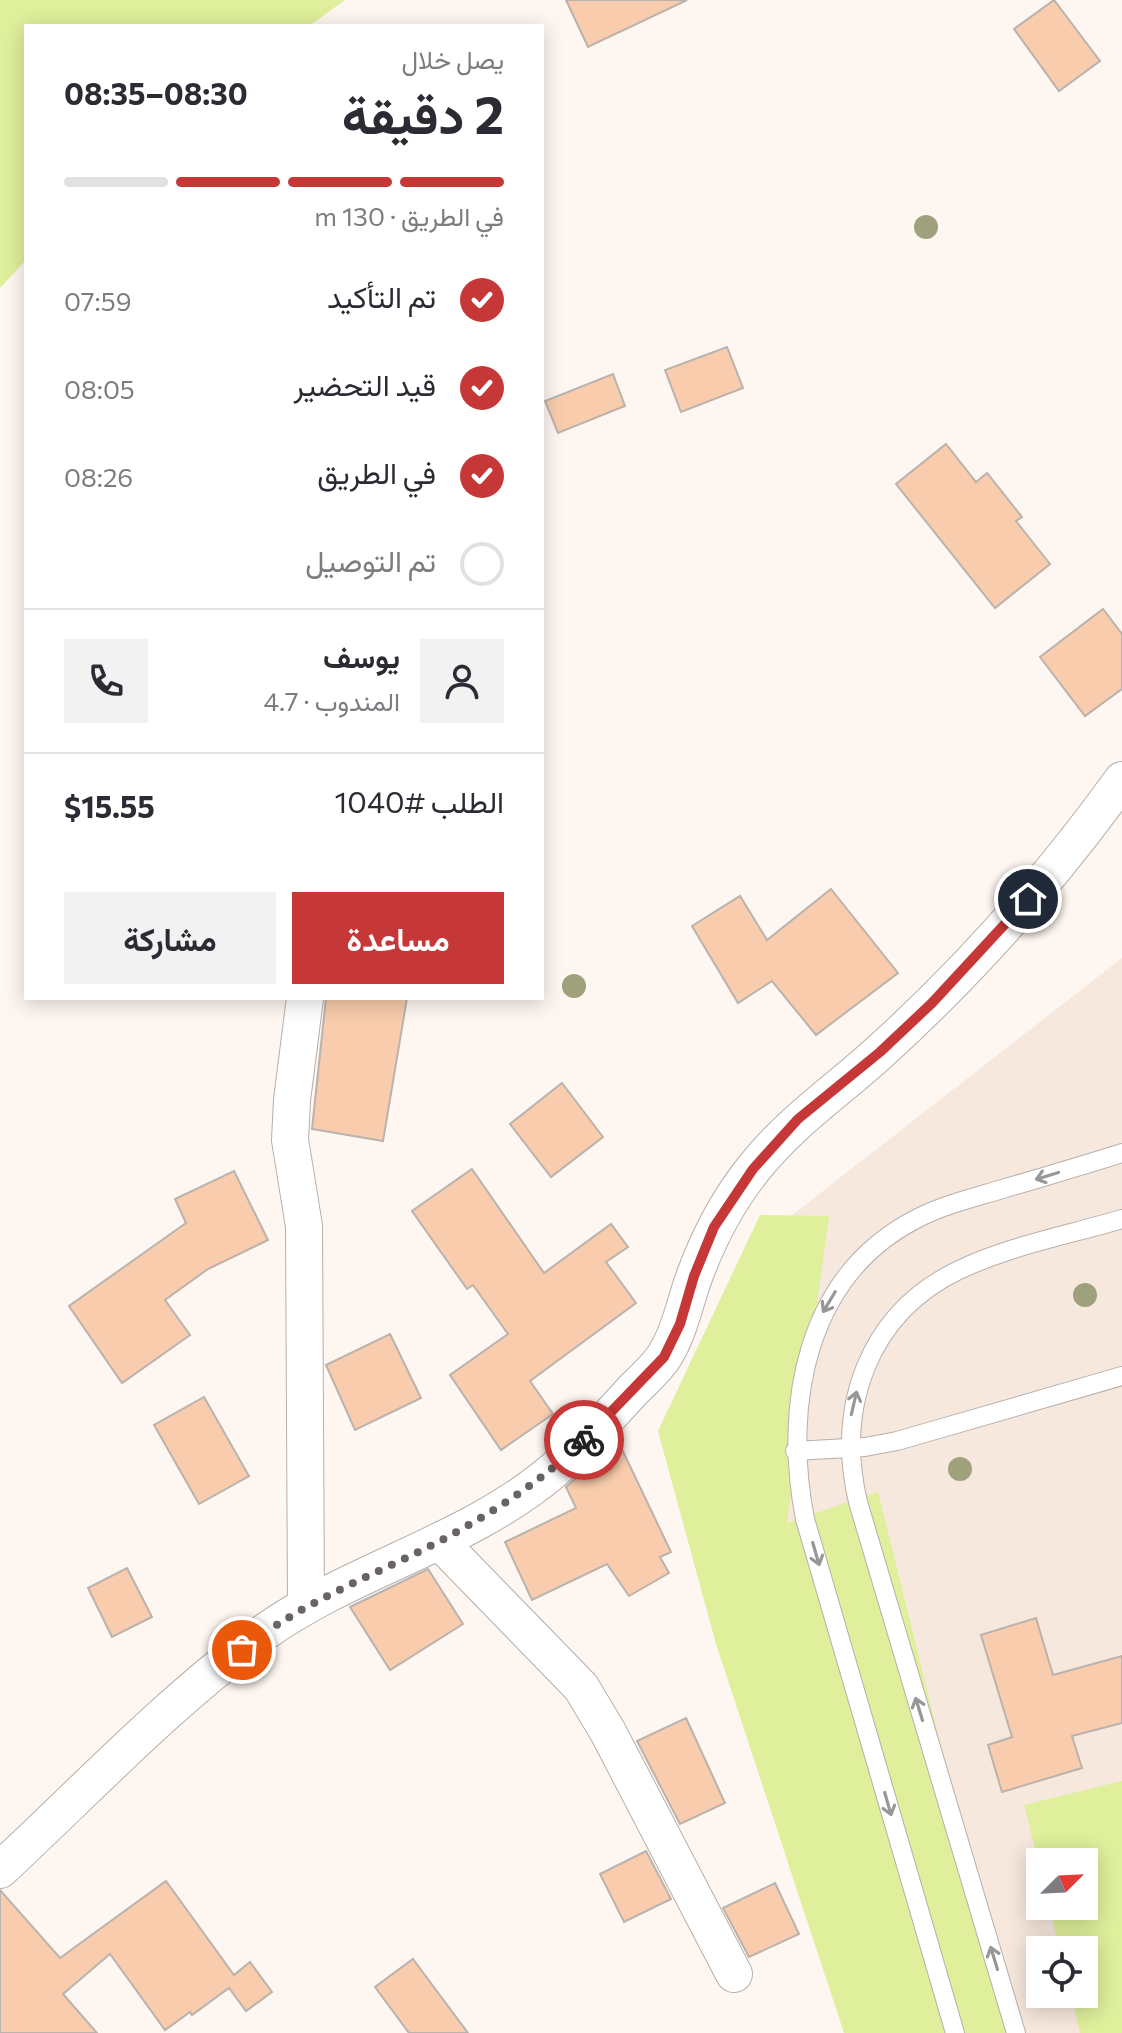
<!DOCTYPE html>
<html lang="ar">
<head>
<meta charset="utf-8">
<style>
  body { margin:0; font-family:Commissioner,Vazirmatn,sans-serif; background:#f2f2f3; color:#2b2b33; direction:rtl; height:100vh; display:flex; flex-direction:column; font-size:30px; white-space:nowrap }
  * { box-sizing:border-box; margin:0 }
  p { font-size:26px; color:#7c7c81 }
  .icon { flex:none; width:44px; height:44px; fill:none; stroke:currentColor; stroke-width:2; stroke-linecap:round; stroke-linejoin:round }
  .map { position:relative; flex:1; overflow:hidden; direction:ltr }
  .details { position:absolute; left:24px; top:24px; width:520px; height:976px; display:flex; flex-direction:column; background:#fff; border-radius:0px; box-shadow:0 4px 20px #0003; direction:rtl }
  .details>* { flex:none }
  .needle { width:52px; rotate:66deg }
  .tools { position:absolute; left:1026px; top:1848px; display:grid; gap:16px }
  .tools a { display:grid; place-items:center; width:72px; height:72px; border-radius:0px; background:#fff; box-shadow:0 4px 20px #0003; font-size:40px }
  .pin { position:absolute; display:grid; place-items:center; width:68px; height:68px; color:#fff; margin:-34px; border:4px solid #fff; border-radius:50%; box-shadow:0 2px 8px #0007 }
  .courier { position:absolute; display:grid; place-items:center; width:80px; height:80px; margin:-40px; border:6px solid #c63837; border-radius:50%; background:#fff; color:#222; box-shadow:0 2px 10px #0007 }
  .headline em { font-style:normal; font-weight:700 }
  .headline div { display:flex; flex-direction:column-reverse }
  .headline { display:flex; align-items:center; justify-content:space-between; height:136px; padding:0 40px }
  h1 { font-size:52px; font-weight:700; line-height:60px }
  .bar { display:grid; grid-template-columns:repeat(4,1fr); gap:12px 8px; align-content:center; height:96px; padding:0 40px }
  .bar i { height:10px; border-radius:6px; background:#e1e1e2 }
  .bar .current { background:#c63837 }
  .bar p { grid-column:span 4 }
  .line { display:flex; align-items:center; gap:20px; padding:0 40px; border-top:2px solid #e1e1e2 }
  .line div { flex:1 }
  .round { display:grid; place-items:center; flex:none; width:84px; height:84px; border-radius:0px; background:#f2f2f3 }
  ol { padding:0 40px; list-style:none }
  li { display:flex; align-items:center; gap:24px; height:88px }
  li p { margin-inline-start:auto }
  li .icon { padding:8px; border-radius:50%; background:#c63837; color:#fff; stroke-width:4 }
  li:last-child { color:#7c7c81 }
  li i { width:44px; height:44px; border:4px solid #e1e1e2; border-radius:50% }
  .button { display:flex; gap:16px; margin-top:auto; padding:16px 40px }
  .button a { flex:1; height:92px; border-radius:0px; background:#c63837; color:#fff; font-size:32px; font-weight:700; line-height:92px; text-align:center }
  .button a+a { background:#f2f2f3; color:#2b2b33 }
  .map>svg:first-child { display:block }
  .built { fill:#f7e8dd; fill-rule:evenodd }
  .green { fill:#dfef9b }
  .building { fill:#f8ccac; stroke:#bab3ad; stroke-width:2 }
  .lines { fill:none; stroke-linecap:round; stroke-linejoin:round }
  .lane-casing { stroke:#b7afaa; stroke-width:20 }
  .street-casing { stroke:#b7afaa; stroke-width:38 }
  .lane { stroke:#fff; stroke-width:18 }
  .street { stroke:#fff; stroke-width:36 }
  .tree { fill:#9fa17d }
  .oneway { stroke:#989696 }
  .done { stroke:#696462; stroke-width:8; stroke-dasharray:0 14.4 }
  .route { stroke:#c63837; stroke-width:10 }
</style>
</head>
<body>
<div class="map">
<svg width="1122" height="2033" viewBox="0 0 1122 2033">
  <rect width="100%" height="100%" fill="#fef6f0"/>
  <path class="built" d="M1122,958V2033H929L709,1569L792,1215ZM1040,1862H1084V1906H1040ZM1040,1950H1084V1994H1040Z"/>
  <g class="green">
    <polygon points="0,0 345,0 309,26 26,26 26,260 0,288"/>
    <polygon points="760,1215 829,1216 787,1523 878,1492 1012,2033 844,2033 716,1644 658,1431"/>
    <polygon points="1122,1781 1122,2033 1080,2033 1071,1994 1084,1994 1084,1950 1060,1950 1049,1906 1084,1906 1084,1862 1040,1862 1040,1869 1024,1805"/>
  </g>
  <g class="building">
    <polygon points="566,0 687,0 588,47"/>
    <polygon points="1054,0 1100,61 1059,91 1014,29"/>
    <polygon points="727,347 743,388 681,412 665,370"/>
    <polygon points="613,374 625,406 558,433 545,401"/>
    <polygon points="946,444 976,482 987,473 1022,517 1016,521 1050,564 995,608 896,484"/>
    <polygon points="1103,609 1122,634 1122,689 1085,716 1040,657"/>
    <polygon points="831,889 898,973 816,1035 772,981 738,1003 692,926 740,896 767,940"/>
    <polygon points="326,998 407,998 383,1141 312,1129"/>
    <polygon points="562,1083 603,1137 551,1177 510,1124"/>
    <polygon points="472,1169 544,1273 611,1224 628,1247 606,1262 636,1303 530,1381 553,1414 501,1450 450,1375 508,1334 473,1285 467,1289 412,1211"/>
    <polygon points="234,1171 268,1240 208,1269 165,1300 190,1335 122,1383 69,1306 186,1223 175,1199"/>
    <polygon points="390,1334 421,1398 355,1430 326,1365"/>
    <polygon points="204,1397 249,1476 199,1504 154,1425"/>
    <polygon points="618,1441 671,1552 660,1557 669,1573 629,1596 607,1564 532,1600 505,1542 576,1508 566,1487"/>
    <polygon points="127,1568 152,1617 112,1637 88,1588"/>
    <polygon points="428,1569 463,1624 390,1670 350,1607"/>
    <polygon points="1036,1618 1053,1675 1122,1656 1122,1723 1072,1736 1082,1768 1002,1792 988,1745 1012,1737 981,1635"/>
    <polygon points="686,1718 725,1803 680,1824 637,1741"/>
    <polygon points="646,1851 671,1899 624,1922 600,1874"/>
    <polygon points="166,1881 234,1975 250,1962 272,1992 246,2011 229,1988 192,2015 190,2012 165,2030 110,1954 63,1994 97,2033 0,2033 0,1890 60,1958"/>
    <polygon points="775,1883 799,1934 749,1957 723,1908"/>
    <polygon points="413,1959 468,2033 409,2033 375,1987"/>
  </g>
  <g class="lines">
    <g class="lane-casing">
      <g id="lane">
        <polyline points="795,1451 865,1447 897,1441 1122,1376"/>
        <path d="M955,2033L805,1519C783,1405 805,1275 918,1218C944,1205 972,1198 999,1190C1040,1178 1081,1166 1122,1153"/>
        <path d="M1016,2033L858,1502C836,1408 867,1314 959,1270C1009,1246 1068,1235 1122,1219"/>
      </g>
    </g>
    <g class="street-casing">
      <g id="street">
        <polyline points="305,998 292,1100 290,1140 304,1226 306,1606"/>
        <polyline points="439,1541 581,1687 608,1732 734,1974"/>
        <path d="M0,1870C83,1793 171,1700 262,1634C352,1569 469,1543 554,1470C582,1445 608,1418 633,1390C644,1379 657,1368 665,1355C681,1329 685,1300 696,1272C710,1235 729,1199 754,1168C791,1121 840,1089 883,1049C972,968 1052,877 1122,780"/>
      </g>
    </g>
    <use href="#lane" class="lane"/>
    <use href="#street" class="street"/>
  </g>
  <g class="tree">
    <circle cx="926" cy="227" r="12"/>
    <circle cx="574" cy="986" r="12"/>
    <circle cx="1085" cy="1295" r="12"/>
    <circle cx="960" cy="1469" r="12"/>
  </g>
  <defs><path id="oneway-shaft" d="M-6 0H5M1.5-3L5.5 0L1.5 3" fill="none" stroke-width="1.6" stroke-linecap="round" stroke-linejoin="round" transform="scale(2)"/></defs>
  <g class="oneway">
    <use href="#oneway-shaft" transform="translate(1047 1176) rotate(163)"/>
    <use href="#oneway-shaft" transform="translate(829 1302) rotate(121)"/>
    <use href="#oneway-shaft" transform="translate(854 1403) rotate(-77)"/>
    <use href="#oneway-shaft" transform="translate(816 1554) rotate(74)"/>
    <use href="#oneway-shaft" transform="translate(919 1709) rotate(-107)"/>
    <use href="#oneway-shaft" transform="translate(888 1804) rotate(74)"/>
    <use href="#oneway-shaft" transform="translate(994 1958) rotate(-107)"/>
  </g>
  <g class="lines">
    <path class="done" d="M242,1650C301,1602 373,1576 440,1541C492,1513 541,1482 584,1440"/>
    <polyline class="route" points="584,1440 664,1357 680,1324 694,1276 714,1227 753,1169 798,1119 880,1052 932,1003 1028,899"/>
  </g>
</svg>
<div class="tools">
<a><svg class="needle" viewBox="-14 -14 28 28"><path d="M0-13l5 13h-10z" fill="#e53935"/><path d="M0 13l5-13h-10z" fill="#7c7c81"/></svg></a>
<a><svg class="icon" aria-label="locate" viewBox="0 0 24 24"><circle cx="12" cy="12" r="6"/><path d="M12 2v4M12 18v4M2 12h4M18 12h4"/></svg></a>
</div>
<div class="pin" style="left:242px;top:1650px;background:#ea580c"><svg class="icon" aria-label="bag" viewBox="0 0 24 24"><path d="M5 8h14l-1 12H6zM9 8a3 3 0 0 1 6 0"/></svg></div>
<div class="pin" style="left:1028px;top:899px;background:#1f2937"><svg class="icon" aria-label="home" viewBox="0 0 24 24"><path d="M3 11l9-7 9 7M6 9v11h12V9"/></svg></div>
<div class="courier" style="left:584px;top:1440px"><svg class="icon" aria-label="bike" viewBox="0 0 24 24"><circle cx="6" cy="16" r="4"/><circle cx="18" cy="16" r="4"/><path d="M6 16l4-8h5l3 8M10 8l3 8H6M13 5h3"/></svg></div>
<section class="details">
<div class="headline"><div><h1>2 دقيقة</h1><p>يصل خلال</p></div><em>08:30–08:35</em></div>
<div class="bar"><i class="current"></i><i class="current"></i><i class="current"></i><i></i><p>في الطريق · 130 m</p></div>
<ol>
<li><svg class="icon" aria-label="check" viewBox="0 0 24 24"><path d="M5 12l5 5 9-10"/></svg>تم التأكيد<p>07:59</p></li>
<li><svg class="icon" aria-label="check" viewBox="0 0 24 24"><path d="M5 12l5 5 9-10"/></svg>قيد التحضير<p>08:05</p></li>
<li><svg class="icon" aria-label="check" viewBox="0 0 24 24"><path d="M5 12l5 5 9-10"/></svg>في الطريق<p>08:26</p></li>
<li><i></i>تم التوصيل</li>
</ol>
<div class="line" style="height:144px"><a class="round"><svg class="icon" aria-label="person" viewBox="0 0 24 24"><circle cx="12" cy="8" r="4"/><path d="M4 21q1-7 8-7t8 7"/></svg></a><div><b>يوسف</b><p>المندوب · 4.7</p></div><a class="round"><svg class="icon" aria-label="phone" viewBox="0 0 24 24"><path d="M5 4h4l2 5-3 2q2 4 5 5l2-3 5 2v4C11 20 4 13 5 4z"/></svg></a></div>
<div class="line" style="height:104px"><div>الطلب #1040</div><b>$15.55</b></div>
<div class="button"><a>مساعدة</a><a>مشاركة</a></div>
</section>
</div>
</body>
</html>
